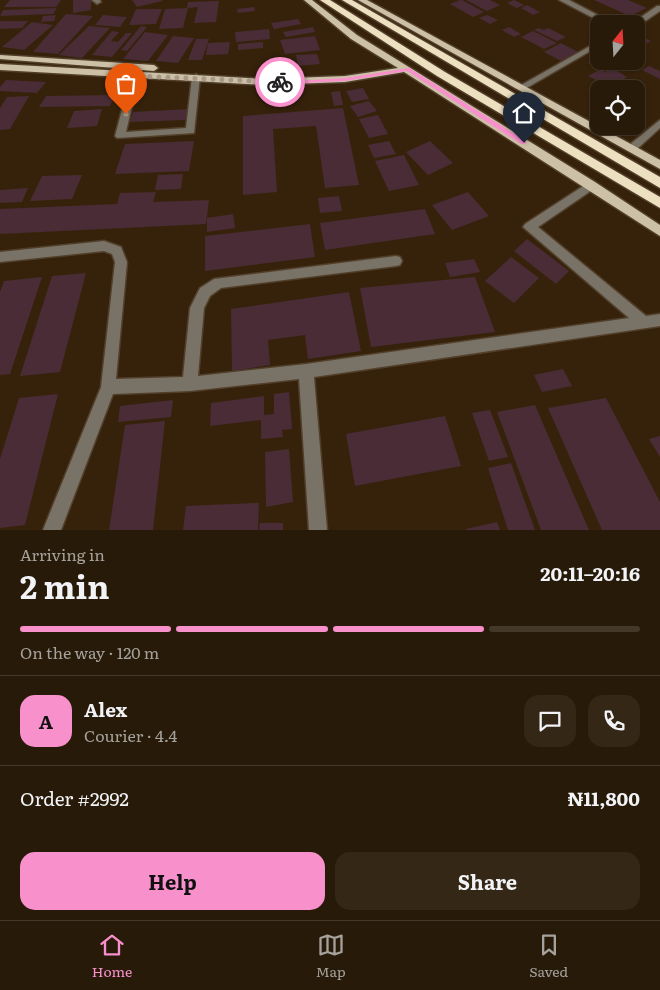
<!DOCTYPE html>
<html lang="en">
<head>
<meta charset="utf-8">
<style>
  body { margin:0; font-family:Literata,serif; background:#342716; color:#f1f3f6; height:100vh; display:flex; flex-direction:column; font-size:19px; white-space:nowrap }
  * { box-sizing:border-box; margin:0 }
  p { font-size:16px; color:#a5a19c }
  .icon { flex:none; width:28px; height:28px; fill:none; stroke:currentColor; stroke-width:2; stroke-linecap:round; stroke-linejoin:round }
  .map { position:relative; height:530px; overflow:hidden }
  .sheet { display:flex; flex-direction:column; background:#281a08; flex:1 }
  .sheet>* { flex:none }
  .needle { width:32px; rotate:18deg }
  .tools { position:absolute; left:590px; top:15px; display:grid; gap:10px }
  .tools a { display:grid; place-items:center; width:55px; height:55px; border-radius:10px; background:#281a08; box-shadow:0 1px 4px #0004,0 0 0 1px #443829; font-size:25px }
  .pin { position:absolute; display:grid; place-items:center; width:42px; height:42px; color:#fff; margin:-51px -21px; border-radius:50% 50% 50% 0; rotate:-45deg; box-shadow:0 0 5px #0007 }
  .pin .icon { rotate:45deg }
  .courier { position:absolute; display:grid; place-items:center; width:50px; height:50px; margin:-25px; border:4px solid #f890cc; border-radius:50%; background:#fff; color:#222; box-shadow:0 1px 6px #0007 }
  .head em { font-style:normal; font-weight:700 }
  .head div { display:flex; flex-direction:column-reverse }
  .head { display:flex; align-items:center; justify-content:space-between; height:85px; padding:0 20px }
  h1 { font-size:32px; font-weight:700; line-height:38px }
  .bar { display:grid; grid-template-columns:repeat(4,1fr); gap:8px 5px; align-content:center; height:60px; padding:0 20px }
  .bar i { height:6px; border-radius:4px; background:#443829 }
  .bar .selected { background:#f890cc }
  .bar p { grid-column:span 4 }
  .line { display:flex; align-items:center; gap:12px; padding:0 20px; border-top:1px solid #443829 }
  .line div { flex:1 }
  .round { display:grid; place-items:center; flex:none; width:52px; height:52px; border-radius:15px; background:#342716 }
  .cta { display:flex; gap:10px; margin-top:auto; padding:10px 20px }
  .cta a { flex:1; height:58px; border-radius:15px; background:#f890cc; color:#111; font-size:20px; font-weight:700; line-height:58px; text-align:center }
  .cta a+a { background:#342716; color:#f1f3f6 }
  .tab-bar { display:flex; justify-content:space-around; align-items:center; height:70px; border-top:1px solid #443829; background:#281a08; font-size:14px; color:#a5a19c }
  .tab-bar a { display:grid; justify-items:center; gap:2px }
  .tab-bar .selected { color:#f890cc }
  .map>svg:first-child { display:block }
  .building { fill:#492c35 }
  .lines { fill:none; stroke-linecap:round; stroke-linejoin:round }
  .minor-casing { stroke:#523f2a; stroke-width:3 }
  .major-casing { stroke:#523f2a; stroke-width:3 }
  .highway-casing { stroke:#523f2a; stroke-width:3 }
  .minor { fill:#797367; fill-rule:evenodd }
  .major { fill:#ccc1a7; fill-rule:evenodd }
  .highway { fill:#ede0c0; fill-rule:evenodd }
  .route { fill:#f890cc }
  .done { stroke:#a89888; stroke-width:5; stroke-dasharray:0 9 }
</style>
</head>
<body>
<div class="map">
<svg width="660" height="530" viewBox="0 0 660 530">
  <rect width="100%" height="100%" fill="#36220b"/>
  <g class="building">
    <polygon points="10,0 61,0 56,7 4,7"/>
    <polygon points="73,0 91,0 91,10 73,13"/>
    <polygon points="132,0 162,0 162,1 137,7"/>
    <polygon points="460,0 462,0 484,12 473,17 450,4"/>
    <polygon points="466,0 490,0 500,5 487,11"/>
    <polygon points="514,0 524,5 517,8 507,3"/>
    <polygon points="594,0 628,0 647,8 630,16"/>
    <polygon points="219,1 216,22 194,23 198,7 187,8 188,2"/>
    <polygon points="527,5 540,12 533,15 521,8"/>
    <polygon points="254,7 255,11 238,13 237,9"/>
    <polygon points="57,8 53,14 0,16 3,10"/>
    <polygon points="188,8 183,28 159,29 165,9"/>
    <polygon points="136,9 162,9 156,24 129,25"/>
    <polygon points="66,14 93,16 58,54 33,52"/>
    <polygon points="56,15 54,21 41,22 43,16"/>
    <polygon points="103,15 127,17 120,27 95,25"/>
    <polygon points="487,15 498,20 490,24 479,18"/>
    <polygon points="298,19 301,24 274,29 271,23"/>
    <polygon points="0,21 28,21 22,28 0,29"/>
    <polygon points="32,22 53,25 24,50 2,47"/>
    <polygon points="89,26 110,28 82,58 59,55"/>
    <polygon points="141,26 147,27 127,51 121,50"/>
    <polygon points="313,27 315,32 286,37 283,32"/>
    <polygon points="509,27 521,34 514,37 502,30"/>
    <polygon points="539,28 544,30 548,28 566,37 557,41 534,30"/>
    <polygon points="269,29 270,39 236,42 235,32"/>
    <polygon points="112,31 119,32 111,41 118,42 126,33 132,33 112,57 92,55"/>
    <polygon points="533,31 557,43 544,49 521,37"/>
    <polygon points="145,32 168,35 148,61 123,59"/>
    <polygon points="638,35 651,41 636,49 636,36"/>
    <polygon points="173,36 194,38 178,63 156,61"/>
    <polygon points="315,36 320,50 285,54 280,40"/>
    <polygon points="196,39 209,39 202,60 188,60"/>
    <polygon points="230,42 228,54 206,55 208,43"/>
    <polygon points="263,42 263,48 238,50 238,44"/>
    <polygon points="561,43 578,52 561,61 544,52"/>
    <polygon points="317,54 320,64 298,66 296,55"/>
    <polygon points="599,57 599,61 604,61 595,66 588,63"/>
    <polygon points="649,66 660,71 660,79 642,70"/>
    <polygon points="612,68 627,77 609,87 588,76 601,69 605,72"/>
    <polygon points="6,80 46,82 37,93 0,91 0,87"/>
    <polygon points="363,88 369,99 352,102 346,91"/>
    <polygon points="340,91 343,105 334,106 331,92"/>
    <polygon points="115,95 110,106 39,107 46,96"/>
    <polygon points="29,96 10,129 0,130 0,108 7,97"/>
    <polygon points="369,101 377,111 358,117 350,106"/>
    <polygon points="343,108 359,185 325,188 316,126 273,129 277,192 243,195 243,116"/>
    <polygon points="102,109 97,126 67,128 74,111"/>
    <polygon points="189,109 187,120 130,122 133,112"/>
    <polygon points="378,115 388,134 369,138 359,119"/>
    <polygon points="194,141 189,171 115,174 125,144"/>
    <polygon points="389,141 396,154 374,158 368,145"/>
    <polygon points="430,141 453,163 428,175 406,152"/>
    <polygon points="404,155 419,185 389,191 375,161"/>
    <polygon points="183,174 181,189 155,190 158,175"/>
    <polygon points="82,175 72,199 30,201 42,176"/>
    <polygon points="28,188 22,202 0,203 0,190"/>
    <polygon points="156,192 153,202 209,200 206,224 0,234 0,209 117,204 120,193"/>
    <polygon points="468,192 489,216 452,230 432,205"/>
    <polygon points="339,196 342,211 320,213 318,198"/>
    <polygon points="425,209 435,234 325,250 320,223"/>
    <polygon points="233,214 235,228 207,232 207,218"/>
    <polygon points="310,224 315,257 205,271 205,236"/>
    <polygon points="527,239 569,271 556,284 514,251"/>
    <polygon points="511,257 539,278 514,303 485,281"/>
    <polygon points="474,259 480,272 450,277 445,263"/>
    <polygon points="86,273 60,372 20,376 52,276"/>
    <polygon points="42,277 10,374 0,375 0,292 4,281"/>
    <polygon points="475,277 495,332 371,347 360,288"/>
    <polygon points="349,292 361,351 308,359 305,335 268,340 270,365 232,371 231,309"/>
    <polygon points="563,369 572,386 542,392 534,375"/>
    <polygon points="289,392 292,429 282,430 283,437 261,439 261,420 210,426 211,403 264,396 264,415 274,414 274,394"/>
    <polygon points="58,394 25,525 0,528 0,459 19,398"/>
    <polygon points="606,398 660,502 660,530 602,530 548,408"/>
    <polygon points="173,400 171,417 118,422 120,406"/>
    <polygon points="535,405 589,530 541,530 497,412"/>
    <polygon points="490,410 508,457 489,461 472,413"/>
    <polygon points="445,416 461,466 355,486 346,434"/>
    <polygon points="165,421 153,530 109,530 125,425"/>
    <polygon points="660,436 660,457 649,439"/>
    <polygon points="289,449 293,502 266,507 265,452"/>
    <polygon points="511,463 535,530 508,530 488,468"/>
    <polygon points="259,503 258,530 183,530 186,506"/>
    <polygon points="497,522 500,530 466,530 466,529"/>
    <polygon points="260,523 283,523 283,530 259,530"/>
  </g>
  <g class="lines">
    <g class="minor-casing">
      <g id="minor">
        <polygon points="92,0 100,0 101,2 97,4"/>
        <polygon points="559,0 569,0 615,24 605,24"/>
        <polygon points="657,6 660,6 660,11 638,26 631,24"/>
        <polygon points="599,41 599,46 523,90 516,88"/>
        <polygon points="135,73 139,76 126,132 186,128 192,77 196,74 200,77 194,133 117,138 115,136 131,76"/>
        <polygon points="660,120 660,128 636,150 628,150 628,146"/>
        <polygon points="591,181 596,185 595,188 538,227 646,316 660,314 660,326 314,377 327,530 309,530 299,379 190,391 113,394 61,530 43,530 101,387 115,262 112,254 104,251 0,262 0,252 104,241 121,247 127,262 116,379 183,377 190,308 200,288 214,279 396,256 400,257 402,261 400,265 396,266 221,288 210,296 204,308 198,376 306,364 629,318 523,227 525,224"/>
      </g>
    </g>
    <g class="major-casing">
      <g id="major">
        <polygon points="304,0 312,0 357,35 595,182 660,225 660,236 404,72 345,82 263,85 0,70 0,64 263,79 345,76 398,68 351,39"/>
        <polygon points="358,0 367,0 660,160 660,169"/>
        <polygon points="0,55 154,65 158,68 154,71 0,59"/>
      </g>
    </g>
    <g class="highway-casing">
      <g id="highway">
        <polygon points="320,0 330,0 445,72 660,197 660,208 437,76"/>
        <polygon points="342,0 352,0 660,177 660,188"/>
      </g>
    </g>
    <use href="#minor" class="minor"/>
    <use href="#major" class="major"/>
    <use href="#highway" class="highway"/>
  </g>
  <polygon class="route" points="409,68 526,141 526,144 521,144 407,71 345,81 280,84 277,82 345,78"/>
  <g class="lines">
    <polyline class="done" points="126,114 135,76 280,82"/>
  </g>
</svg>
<div class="tools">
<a><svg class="needle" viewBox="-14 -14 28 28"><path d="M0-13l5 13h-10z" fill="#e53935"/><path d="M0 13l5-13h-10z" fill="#a5a19c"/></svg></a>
<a><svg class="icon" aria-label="locate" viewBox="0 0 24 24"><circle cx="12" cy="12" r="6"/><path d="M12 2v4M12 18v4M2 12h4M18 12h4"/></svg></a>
</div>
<div class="pin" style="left:126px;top:114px;background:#ea580c"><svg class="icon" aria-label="bag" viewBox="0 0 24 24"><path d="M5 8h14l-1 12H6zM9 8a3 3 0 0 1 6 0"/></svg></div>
<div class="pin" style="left:524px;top:143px;background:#1f2937"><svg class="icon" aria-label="home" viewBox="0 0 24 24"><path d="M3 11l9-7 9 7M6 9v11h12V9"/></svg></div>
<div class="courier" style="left:280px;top:82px"><svg class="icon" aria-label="bike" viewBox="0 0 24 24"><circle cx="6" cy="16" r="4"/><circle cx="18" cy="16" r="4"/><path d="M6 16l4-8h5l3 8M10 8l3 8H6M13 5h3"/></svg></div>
</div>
<section class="sheet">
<div class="head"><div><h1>2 min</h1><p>Arriving in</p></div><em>20:11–20:16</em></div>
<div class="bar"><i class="selected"></i><i class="selected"></i><i class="selected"></i><i></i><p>On the way · 120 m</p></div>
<div class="line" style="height:90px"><b class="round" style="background:#f890cc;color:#111">A</b><div><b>Alex</b><p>Courier · 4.4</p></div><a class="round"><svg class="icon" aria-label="chat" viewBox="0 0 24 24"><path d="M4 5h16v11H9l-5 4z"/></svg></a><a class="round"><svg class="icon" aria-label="phone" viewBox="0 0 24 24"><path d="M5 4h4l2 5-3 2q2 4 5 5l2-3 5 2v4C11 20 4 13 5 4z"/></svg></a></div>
<div class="line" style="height:65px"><div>Order #2992</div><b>₦11,800</b></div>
<div class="cta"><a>Help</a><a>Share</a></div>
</section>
<nav class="tab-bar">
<a class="selected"><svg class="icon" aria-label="home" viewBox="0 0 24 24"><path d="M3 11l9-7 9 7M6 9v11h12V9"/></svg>Home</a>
<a><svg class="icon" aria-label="map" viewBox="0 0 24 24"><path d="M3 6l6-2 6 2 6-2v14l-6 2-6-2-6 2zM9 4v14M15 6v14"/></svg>Map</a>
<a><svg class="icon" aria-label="saved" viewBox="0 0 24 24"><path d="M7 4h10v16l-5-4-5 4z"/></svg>Saved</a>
</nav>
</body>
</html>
